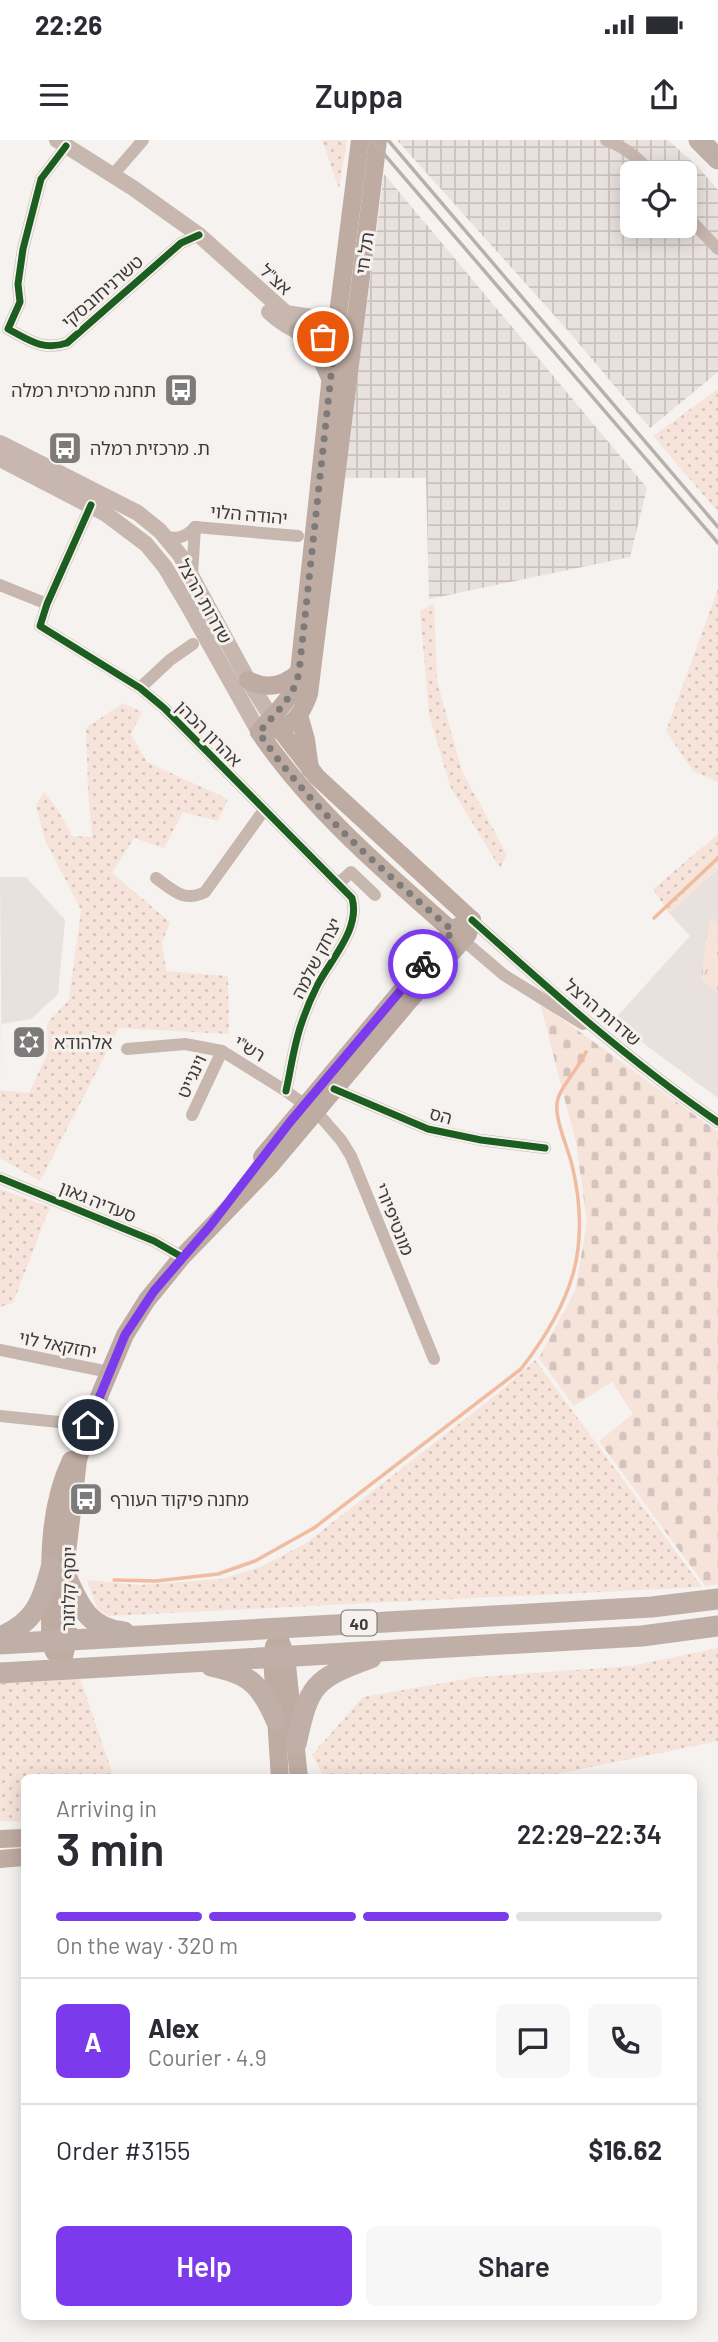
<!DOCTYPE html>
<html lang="en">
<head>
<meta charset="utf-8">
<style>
  body { margin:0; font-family:Barlow,"Noto Sans Hebrew",sans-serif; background:#f7f7f7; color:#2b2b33; height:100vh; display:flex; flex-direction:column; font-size:26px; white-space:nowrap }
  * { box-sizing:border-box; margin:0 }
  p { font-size:23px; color:#7c7c81 }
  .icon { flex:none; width:38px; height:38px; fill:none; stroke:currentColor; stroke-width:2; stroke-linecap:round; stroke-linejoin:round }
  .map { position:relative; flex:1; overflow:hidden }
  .sheet { position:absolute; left:21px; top:1634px; width:676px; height:546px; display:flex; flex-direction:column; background:#fff; border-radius:10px; box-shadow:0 4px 18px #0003 }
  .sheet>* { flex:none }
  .controls { position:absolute; left:620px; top:21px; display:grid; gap:14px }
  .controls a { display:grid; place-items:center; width:77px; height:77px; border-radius:10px; background:#fff; box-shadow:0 4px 18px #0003; font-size:35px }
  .pin { position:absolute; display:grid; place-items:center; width:60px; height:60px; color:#fff; margin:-30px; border:4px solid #fff; border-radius:50%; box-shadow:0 2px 7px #0007 }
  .courier { position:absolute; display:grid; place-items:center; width:70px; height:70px; margin:-35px; border:5px solid #7c3aed; border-radius:50%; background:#fff; color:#222; box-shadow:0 2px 9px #0007 }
  .summary em { font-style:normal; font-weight:600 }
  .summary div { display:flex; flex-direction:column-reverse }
  .summary { display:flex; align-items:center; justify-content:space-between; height:119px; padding:0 35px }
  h1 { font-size:46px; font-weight:600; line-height:52px }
  .bar { display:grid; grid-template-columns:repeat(4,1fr); gap:10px 7px; align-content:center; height:84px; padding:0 35px }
  .bar i { height:9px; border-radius:5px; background:#e1e1e2 }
  .bar .current { background:#7c3aed }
  .bar p { grid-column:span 4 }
  .line { display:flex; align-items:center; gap:18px; padding:0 35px; border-top:2px solid #e1e1e2 }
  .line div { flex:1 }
  .round { display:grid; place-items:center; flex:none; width:74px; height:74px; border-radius:10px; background:#f7f7f7 }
  .primary-button { display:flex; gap:14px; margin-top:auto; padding:14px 35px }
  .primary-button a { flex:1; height:80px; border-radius:10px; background:#7c3aed; color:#fff; font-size:28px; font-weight:600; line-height:80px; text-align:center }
  .primary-button a+a { background:#f7f7f7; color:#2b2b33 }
  .status { display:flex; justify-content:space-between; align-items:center; height:49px; padding:0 35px; background:#fff; direction:ltr }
  .status svg { height:19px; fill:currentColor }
  header { display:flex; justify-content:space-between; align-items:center; height:91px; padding:0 35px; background:#fff; font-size:32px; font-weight:600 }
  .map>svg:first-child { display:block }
  .built { fill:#e9e1dd }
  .industrial { fill:url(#industrial-grid); fill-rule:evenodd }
  .grass { fill:url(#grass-dots) }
  .cemetery { fill:url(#cemetery-stones) }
  .park { fill:url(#park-tufts) }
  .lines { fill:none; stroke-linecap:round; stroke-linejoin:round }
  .stream { stroke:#f1bba0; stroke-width:3.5 }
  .minor { stroke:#c7b7af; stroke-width:12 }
  .tertiary { stroke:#c7b7af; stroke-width:16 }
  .secondary { stroke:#beaba1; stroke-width:18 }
  .trunk { stroke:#c0afa6; stroke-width:21 }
  .rail { stroke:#b9b0aa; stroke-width:3.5 }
  .cycleway-casing { stroke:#f7f1ee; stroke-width:11 }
  .cycleway { stroke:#1b5e20; stroke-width:7 }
  .done { stroke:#7d7b7a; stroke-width:7; stroke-dasharray:0 12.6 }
  .route { stroke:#7c3aed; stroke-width:9 }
  .labels { text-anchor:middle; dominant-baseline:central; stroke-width:6; stroke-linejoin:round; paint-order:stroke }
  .shield { fill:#f7f1ee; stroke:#757270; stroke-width:2 }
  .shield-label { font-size:16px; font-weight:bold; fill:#3d3b3a }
  .street-label { font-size:18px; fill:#3d3b3a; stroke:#f7f1ee }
  .poi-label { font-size:18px; fill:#3d3b3a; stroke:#f7f1ee; text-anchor:start }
</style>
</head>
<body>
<div class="status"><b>22:26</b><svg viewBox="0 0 49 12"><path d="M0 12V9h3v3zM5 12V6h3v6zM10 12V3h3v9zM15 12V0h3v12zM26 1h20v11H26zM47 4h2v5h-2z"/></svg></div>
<header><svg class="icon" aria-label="menu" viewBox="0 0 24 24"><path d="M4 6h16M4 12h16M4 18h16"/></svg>Zuppa<svg class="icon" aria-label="share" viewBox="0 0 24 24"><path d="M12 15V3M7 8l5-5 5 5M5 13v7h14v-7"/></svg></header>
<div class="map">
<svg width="718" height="2202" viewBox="0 0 718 2202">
  <defs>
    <pattern id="industrial-grid" width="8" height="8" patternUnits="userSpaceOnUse" patternTransform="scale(1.75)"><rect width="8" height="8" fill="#e9e1dd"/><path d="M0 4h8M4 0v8" fill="none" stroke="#c9c2be"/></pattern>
    <pattern id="grass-dots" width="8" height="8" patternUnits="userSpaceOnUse" patternTransform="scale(1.75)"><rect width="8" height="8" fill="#f6e4db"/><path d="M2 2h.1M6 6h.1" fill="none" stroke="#d4c4bd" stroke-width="1.8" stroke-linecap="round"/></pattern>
    <pattern id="cemetery-stones" width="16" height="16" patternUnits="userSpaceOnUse" patternTransform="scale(1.75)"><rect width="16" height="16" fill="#f6e4db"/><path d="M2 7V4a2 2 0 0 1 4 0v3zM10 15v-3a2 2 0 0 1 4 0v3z" fill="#d4c4bd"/></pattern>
    <pattern id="park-tufts" width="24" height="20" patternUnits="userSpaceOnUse" patternTransform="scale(1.75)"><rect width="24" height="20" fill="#f6e4db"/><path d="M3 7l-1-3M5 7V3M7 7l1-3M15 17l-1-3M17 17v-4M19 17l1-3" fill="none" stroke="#d4c4bd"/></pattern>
  </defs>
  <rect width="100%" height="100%" fill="#f5f2f0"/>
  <g class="built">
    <polygon points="718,729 718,958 613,881 690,796 669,773"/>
    <polygon points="0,737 26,737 65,780 58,854 31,879 2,884 2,943"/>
  </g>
  <g class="industrial">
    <path d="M397,0H668L698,27L718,50V232L650,288L570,193ZM632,33H684V86H632Z"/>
    <polygon points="384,34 647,348 630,417 429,459 426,338 344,338"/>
  </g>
  <g class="grass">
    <polygon points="322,0 347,0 339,49"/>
    <polygon points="718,249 718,372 653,296"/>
    <polygon points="718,449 718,642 693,631 666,591"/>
    <polygon points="434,463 437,541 462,631 507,715 500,728 450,646 429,574 420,471"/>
    <polygon points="123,563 142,572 131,594 147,622 228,659 218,681 183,672 164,708 134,698 112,733 170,782 162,802 166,831 228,836 229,894 119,888 40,1041 0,1018 0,950 29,953 48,912 47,883 69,860 81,770 45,700 36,665 44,652 58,670 72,696 92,697 88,650 86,588"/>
    <polygon points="718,694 718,729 669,773 653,749"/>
    <polygon points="0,1049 50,1067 13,1163 0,1167"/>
    <polygon points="535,1220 702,1447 108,1476 97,1468 87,1440 141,1445 222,1439 263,1426 306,1403 496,1255"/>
    <polygon points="718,1508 718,1601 537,1638 325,1638 312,1615 363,1557 478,1537 632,1526"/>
    <polygon points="80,1538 114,1638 24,1638 24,1682 0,1681 0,1541"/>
  </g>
  <polygon class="cemetery" points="540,863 718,992 718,1444 706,1447 599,1301 633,1274 612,1242 574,1266 539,1218 575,1151 587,1082 576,1003"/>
  <polygon class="park" points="711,777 718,784 716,800 718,803 718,853 701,839 707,794"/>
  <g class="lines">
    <g class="stream">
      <polyline points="654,778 718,718"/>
      <path d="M114,1440L156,1441L218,1434L255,1421L314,1388L521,1229C572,1163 592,1108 572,1025C568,1008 555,981 557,963C559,948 579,928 586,912"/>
    </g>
    <g class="minor">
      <path d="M606,0C625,7 639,18 651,33"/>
      <path d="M66,6L41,39L23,109L18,144L20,162L8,189C29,200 42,211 67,203L181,103L199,95"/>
      <polyline points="112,36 143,0"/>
      <polyline points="684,73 718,109"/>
      <path d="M91,365L47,464L40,486L140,548L164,568L352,758C361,789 330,820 317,846C311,858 306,870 302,882C294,903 291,929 286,951"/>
      <polyline points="195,387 298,396"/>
      <path d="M163,395C175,401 187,397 195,387"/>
      <polyline points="192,435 195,387"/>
      <polyline points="0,445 47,464"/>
      <polyline points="140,548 170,520 193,504"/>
      <path d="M156,738C173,750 184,763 205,752L264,670"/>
      <polyline points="339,743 351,732 375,755"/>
      <path d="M472,780C551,851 630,922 718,982"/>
      <polyline points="463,800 504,835 583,884"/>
      <polyline points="127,909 185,904 222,911 286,951 321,977 341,1000 351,1016 434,1219"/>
      <polyline points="334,949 428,989 481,1000 545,1008"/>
      <polyline points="192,975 222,911"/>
      <polyline points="0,1038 154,1101 182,1117"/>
      <polyline points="0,1210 109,1232"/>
      <polyline points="0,1276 88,1285"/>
    </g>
    <g class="tertiary">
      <polyline points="57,0 133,48 199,95 286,173 337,181 353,190"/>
      <path d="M269,172C288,190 319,205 344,194"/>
      <polyline points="0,303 138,373 160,391 180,415 248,540 271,577"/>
      <polyline points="0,319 106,374 146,404 165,427 190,469 259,592"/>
    </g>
    <g class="secondary">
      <polyline points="298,191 318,212 331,240"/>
      <path d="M248,540C267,550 284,546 299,532"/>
      <polyline points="299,575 306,600 310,629"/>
      <polyline points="275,583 317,637 472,780"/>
      <path d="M259,592C289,589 299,582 309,554L378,0"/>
      <path d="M259,592C275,572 294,559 299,532L335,198L360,0"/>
      <path d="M259,592C313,672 389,735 460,798"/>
      <polyline points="262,1017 442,802 457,787 472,780"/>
      <polyline points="276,1489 286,1516 299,1638"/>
      <polyline points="274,1506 272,1517 280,1638"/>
      <path d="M54,1512L50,1501C51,1440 44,1376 71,1320"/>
      <polyline points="61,1529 68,1500 66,1422 78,1320 98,1259 125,1195 147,1160 182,1117 270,1026 410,860 463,800 468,794 472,780"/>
      <polyline points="0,1699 24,1698"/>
      <polyline points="0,1719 24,1717"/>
    </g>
    <g class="trunk">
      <polyline points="699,0 718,19"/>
      <path d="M67,1438C79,1466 90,1489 124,1492"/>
      <path d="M0,1497C35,1482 42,1462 51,1428"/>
      <polyline points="0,1504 652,1467 718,1459"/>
      <path d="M211,1526C250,1534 260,1544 276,1580"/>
      <polyline points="0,1533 642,1496 718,1486"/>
      <path d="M296,1604C309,1545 313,1539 371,1518"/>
    </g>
    <g class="rail">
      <polyline points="372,0 718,403"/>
      <polyline points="388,0 718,387"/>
    </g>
    <g class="cycleway-casing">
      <g id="cycleway">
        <path d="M66,6L41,39L23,109L18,144L20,162L8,189C29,200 42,211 67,203L181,103L199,95"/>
        <path d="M91,365L47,464L40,486L140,548L164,568L352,758C361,789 330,820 317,846C311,858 306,870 302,882C294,903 291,929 286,951"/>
        <path d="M472,780C551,851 630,922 718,982"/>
        <polyline points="334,949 428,989 481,1000 545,1008"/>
        <polyline points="0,1038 154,1101 182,1117"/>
      </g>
    </g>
    <use href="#cycleway" class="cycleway"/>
  </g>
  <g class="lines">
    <path class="done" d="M323,197L335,198L299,532C294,559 275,572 259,593C311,669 383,731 453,791L423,824"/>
    <polyline class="route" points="88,1285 125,1195 154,1151 210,1086 290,982 423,824"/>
  </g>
  <defs>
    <g id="bus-square" transform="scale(1.75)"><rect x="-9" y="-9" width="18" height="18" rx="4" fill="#7d7b7a" stroke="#f7f1ee"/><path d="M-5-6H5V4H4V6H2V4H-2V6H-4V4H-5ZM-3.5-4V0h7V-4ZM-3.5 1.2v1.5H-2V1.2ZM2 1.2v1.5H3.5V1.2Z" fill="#fff"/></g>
    <g id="synagogue-square" transform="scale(1.75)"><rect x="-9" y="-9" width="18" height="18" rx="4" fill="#7d7b7a" stroke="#f7f1ee"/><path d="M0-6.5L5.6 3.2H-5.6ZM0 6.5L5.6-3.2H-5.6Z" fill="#fff"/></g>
  </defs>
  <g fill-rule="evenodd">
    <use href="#bus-square" x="181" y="250"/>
    <use href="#bus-square" x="65" y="308"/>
    <use href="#synagogue-square" x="29" y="902"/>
    <use href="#bus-square" x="86" y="1359"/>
  </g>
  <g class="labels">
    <rect class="shield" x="341.5" y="1470.5" width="35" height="25" rx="5"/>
    <g class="shield-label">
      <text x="359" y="1483">40</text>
    </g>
    <g class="street-label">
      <text transform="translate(364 113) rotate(-82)">תל חי</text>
      <text transform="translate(276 139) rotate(42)">אצ"ל</text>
      <text transform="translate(102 151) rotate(-41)">טשרניחובסקי</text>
      <text transform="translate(249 374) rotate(5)">יהודה הלוי</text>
      <text transform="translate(205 461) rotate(61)">שדרות הרצל</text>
      <text transform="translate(209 593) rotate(45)">אהרון הכהן</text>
      <text transform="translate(316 818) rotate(-63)">יצחק שלמה</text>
      <text transform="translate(603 872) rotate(40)">שדרות הרצל</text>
      <text transform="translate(250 908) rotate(31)">רש"י</text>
      <text transform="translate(191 936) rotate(-65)">וינגייט</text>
      <text transform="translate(441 975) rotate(15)">הס</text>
      <text transform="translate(98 1061) rotate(22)">סעדיה גאון</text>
      <text transform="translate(395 1079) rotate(68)">מונטיפיורי</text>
      <text transform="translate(58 1204) rotate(11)">יחזקאל לוי</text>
      <text transform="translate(68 1449) rotate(-89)">יוסף קלוזנר</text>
    </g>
    <g class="poi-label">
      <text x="156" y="250" text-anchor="end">תחנה מרכזית רמלה</text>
      <text x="90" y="308">ת. מרכזית רמלה</text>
      <text x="54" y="902">אלהודא</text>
      <text x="110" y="1359">מחנה פיקוד העורף</text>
    </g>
  </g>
</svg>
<div class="controls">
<a><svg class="icon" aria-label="locate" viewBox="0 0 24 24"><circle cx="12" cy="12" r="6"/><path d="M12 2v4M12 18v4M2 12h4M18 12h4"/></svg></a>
</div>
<div class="pin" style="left:323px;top:197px;background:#ea580c"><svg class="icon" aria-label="bag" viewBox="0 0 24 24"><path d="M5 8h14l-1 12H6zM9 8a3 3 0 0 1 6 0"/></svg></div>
<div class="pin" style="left:88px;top:1285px;background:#1f2937"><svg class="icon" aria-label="home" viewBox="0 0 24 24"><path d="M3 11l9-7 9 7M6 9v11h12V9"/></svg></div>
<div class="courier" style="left:423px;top:824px"><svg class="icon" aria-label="bike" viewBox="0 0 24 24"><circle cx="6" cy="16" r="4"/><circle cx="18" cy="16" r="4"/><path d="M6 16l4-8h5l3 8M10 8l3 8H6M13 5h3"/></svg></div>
<section class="sheet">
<div class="summary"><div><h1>3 min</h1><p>Arriving in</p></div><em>22:29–22:34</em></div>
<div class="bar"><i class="current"></i><i class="current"></i><i class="current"></i><i></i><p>On the way · 320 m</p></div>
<div class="line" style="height:126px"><b class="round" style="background:#7c3aed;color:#fff">A</b><div><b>Alex</b><p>Courier · 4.9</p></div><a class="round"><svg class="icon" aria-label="chat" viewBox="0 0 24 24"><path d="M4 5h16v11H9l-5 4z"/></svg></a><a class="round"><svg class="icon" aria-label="phone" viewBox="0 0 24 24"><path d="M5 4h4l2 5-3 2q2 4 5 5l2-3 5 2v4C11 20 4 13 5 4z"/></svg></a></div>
<div class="line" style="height:91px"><div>Order #3155</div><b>$16.62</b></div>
<div class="primary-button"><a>Help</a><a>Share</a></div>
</section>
</div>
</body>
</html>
